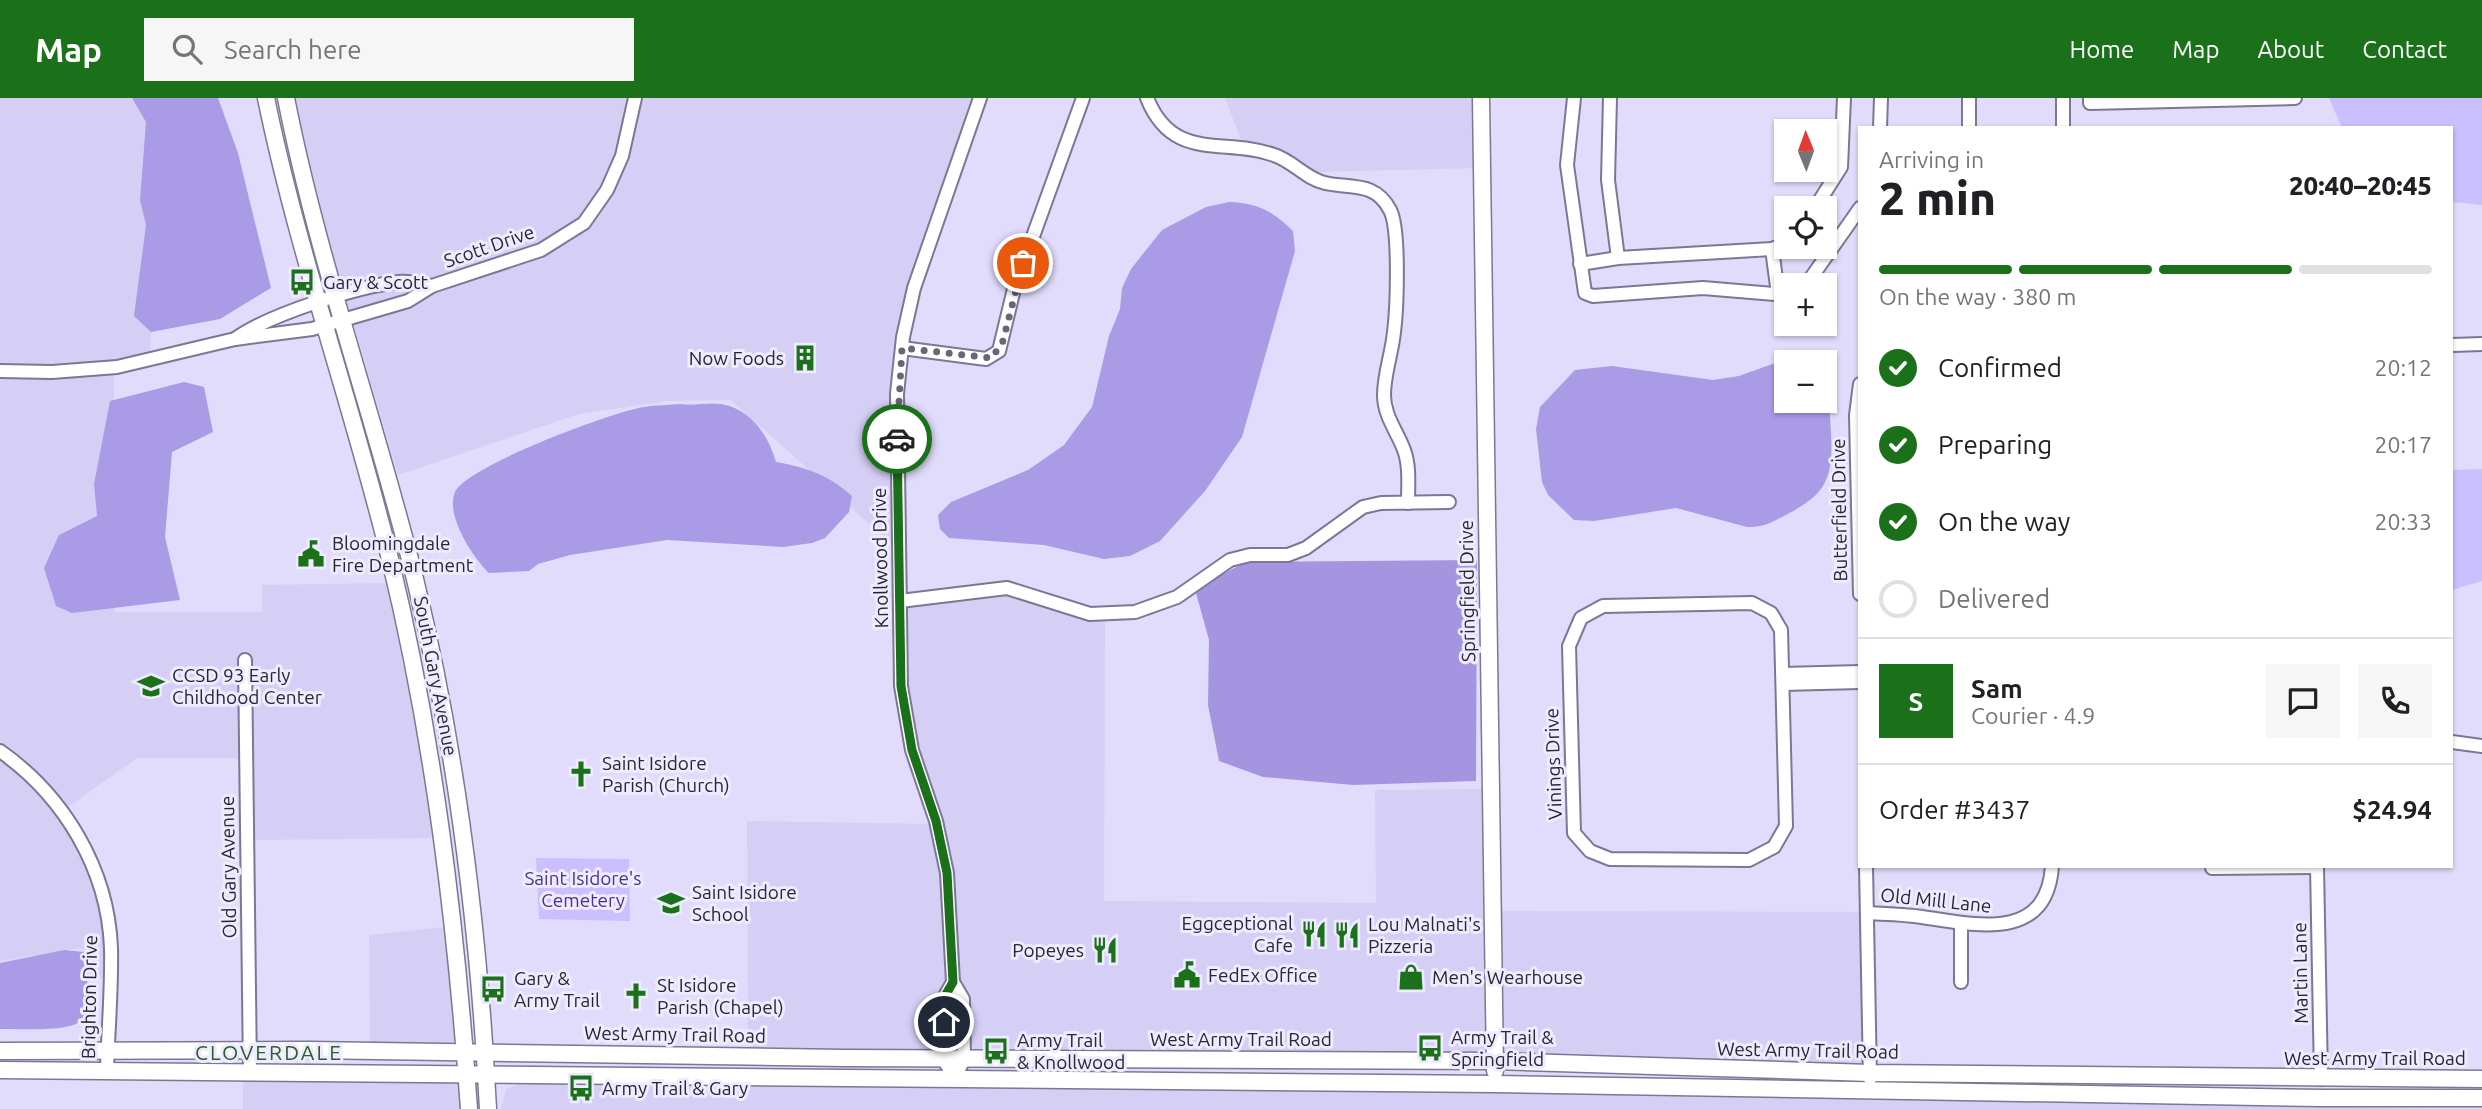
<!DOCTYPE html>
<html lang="en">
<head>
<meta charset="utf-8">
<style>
  body { margin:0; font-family:Ubuntu,sans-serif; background:#f6f6f6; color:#202124; height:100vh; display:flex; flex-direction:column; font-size:26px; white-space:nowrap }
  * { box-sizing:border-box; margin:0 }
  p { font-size:23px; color:#757577 }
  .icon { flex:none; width:38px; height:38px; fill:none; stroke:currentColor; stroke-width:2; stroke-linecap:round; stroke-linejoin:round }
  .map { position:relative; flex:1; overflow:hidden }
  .drawer { position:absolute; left:1858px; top:28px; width:595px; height:742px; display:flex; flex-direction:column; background:#fff; border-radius:0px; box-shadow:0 2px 5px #0004 }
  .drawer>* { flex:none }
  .needle { width:46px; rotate:359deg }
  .buttons { position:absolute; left:1774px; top:21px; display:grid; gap:14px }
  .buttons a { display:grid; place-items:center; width:63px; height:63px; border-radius:0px; background:#fff; box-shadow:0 2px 5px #0004; font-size:35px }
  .pin { position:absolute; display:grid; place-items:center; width:60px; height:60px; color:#fff; margin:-30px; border:4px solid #fff; border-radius:50%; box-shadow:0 2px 7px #0007 }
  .courier { position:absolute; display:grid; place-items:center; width:70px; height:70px; margin:-35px; border:5px solid #1b701a; border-radius:50%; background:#fff; color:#222; box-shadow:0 2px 9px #0007 }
  .head em { font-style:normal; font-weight:800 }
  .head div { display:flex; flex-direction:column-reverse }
  .head { display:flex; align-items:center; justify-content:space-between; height:119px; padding:0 21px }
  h1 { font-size:46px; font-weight:800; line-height:52px }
  .bar { display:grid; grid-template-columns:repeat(4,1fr); gap:10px 7px; align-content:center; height:84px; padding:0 21px }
  .bar i { height:9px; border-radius:5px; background:#e0e0e0 }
  .bar .active { background:#1b701a }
  .bar p { grid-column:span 4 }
  .line { display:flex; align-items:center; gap:18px; padding:0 21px; border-top:2px solid #e0e0e0 }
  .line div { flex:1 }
  .round { display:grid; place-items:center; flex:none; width:74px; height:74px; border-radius:0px; background:#f6f6f6 }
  ol { padding:0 21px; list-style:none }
  li { display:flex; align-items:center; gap:21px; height:77px }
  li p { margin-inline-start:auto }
  li .icon { padding:7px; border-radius:50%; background:#1b701a; color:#fff; stroke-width:4 }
  li:last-child { color:#757577 }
  li i { width:38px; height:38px; border:4px solid #e0e0e0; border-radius:50% }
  header { display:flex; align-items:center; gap:42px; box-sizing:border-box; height:98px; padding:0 35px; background:#1b701a; color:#fff }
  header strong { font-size:33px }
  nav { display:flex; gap:38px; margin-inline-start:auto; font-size:24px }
  .search { width:490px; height:63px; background:#f6f6f6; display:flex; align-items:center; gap:18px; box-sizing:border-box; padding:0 24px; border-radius:0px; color:#757577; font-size:26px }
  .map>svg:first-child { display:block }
  .built { fill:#d5cff6 }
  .green { fill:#cabfff }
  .forest { fill:#a595e1 }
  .water { fill:#aa9be7 }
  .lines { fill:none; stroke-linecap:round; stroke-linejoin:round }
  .street-casing { stroke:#7c7794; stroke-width:16 }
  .secondary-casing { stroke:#7c7794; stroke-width:19 }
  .street { stroke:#fff; stroke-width:12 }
  .secondary { stroke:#fff; stroke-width:16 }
  .done { stroke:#696679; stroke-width:7; stroke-dasharray:0 12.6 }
  .route { stroke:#1b701a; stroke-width:9 }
  .labels { text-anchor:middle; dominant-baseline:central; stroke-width:6; stroke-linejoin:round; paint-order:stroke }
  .street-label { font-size:19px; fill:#282632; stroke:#eeebff }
  .poi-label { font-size:19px; fill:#282632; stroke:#eeebff; text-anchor:start }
  .park-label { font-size:19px; fill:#4d338b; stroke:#eeebff }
  .neighbourhood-label { font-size:21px; letter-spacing:2px; fill:#2b5e28; stroke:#eeebff }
</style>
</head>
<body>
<header>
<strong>Map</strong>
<div class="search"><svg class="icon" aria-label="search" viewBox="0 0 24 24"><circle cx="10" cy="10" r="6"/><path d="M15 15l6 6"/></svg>Search here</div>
<nav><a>Home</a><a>Map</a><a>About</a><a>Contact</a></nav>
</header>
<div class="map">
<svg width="2482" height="1011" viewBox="0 0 2482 1011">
  <rect width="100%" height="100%" fill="#e1dcfc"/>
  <g class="built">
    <polygon points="0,0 161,0 150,258 68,271 0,269"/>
    <polygon points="292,0 976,0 897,252 895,449 731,302 667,303 579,316 398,377 350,213 336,179"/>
    <polygon points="1225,0 1477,0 1478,70 1313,74 1275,49 1242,44"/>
    <polygon points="114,273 115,514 262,514 262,487 387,485 438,740 251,742 243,660 137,660 65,711 0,649 0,276"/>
    <polygon points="1008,495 1105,520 1104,803 1376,805 1375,692 1487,691 1490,960 748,955 747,723 932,726 944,800 954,800 912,629 908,597 906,508"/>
    <polygon points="0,658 51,706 88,766 97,792 108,853 105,880 88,880 90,857 81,850 0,863"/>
    <polygon points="1495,813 1862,814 1865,970 1499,961"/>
    <polygon points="446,829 456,947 370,949 369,837"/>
    <polygon points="243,982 460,982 461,1011 243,1011"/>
    <polygon points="523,984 1187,989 2431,1011 501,1011 506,991"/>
  </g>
  <g class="green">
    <polygon points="2329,0 2482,0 2482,107 2452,104 2452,30 2342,30"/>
    <polygon points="2482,371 2482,483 2452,492 2452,372"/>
    <polygon points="536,760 629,761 630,823 539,821"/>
  </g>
  <path class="forest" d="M1477,462L1476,683L1353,687L1263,679L1219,663L1208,607L1209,542L1196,495C1213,481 1228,472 1248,464Z"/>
  <g class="water">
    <polygon points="132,0 218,0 238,55 271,190 220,221 151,234 134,218 146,127 140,102 146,24"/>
    <path d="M1229,104C1257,105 1273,113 1293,133L1295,153L1242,339L1205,393L1160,443L1130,458L1104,461L1044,447L949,440L940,431L938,417L951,404L1028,372L1064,347L1092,309L1109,238L1120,211L1122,190L1131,171L1162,132L1206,109Z"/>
    <path d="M1789,260L1804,264H1787V303H1825V287C1830,303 1830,319 1831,335C1834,387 1822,399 1778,421C1767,427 1760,429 1747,429L1676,410L1594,423L1574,422L1548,397L1542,384L1536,331L1540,309L1575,272L1612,268L1713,282L1739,278Z"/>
    <polygon points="184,284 204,289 213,334 172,354 165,439 180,502 72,515 56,508 44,470 59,437 97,418 94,386 110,303"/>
    <path d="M681,306C695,308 708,304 721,306C751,311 768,337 776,364C805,369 829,377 852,398L849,414L825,440L812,445L783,449L667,442L570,457L538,466L529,473L489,475C473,460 445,417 455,394C467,368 612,314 644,309C656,307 669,307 681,306Z"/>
    <path d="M64,852L84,854L89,859C88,871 87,912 84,919C76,936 19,930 0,931V865Z"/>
  </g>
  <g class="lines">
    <g class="street-casing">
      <g id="street">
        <path d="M1147,0C1173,65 1224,39 1274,57C1293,63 1306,81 1325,85C1351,91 1375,83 1390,112C1400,130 1397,211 1394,234C1392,255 1384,276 1384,297C1384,318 1397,333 1404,352C1410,368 1408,387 1408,405"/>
        <polyline points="1574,0 1567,67 1585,195 1593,198 1703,190 1787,197"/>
        <polyline points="1610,0 1608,82 1618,160 1772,151 1787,145"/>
        <polyline points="1969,0 1969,30"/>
        <polyline points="2063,0 2063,30"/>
        <polyline points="2090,0 2090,5 2295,0"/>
        <polyline points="1880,30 1881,0"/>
        <polyline points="1815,110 1841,69 1844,0"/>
        <polyline points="1772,151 1778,196"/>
        <polyline points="1580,166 1618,160"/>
        <polyline points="1806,187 1860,110"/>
        <path d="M235,241C268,217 358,188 399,184C409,183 422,186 432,188"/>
        <polyline points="2452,247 2482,246"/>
        <polyline points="902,250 986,261 999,253 1014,191 1083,0"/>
        <polyline points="0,273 52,274 117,269 235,241 312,231 408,203 432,188 541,152 584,125 607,92 622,58 635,0"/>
        <polyline points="1860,286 1856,317 1860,496"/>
        <polyline points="900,503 1007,490 1090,516 1135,514 1177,499 1230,462 1250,457 1288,457 1306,450 1363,409 1381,405 1449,404"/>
        <polygon points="1752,505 1771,515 1781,532 1786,728 1774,749 1749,762 1610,761 1590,753 1574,735 1569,548 1581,520 1603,508"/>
        <polyline points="245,562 250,975"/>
        <polyline points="1783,576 1860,574"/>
        <polyline points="1783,586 1860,584"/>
        <polyline points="2452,644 2482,648"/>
        <path d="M0,653C64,698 108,771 111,850C112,891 108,932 107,973"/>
        <polyline points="1866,768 1870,981"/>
        <polyline points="2317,768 2321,981"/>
        <polyline points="2212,770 2317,769"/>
        <path d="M1867,815C1885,816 1904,816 1922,819C1972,826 2047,846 2052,768"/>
        <polyline points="953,884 945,898 943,961 955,980"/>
        <polyline points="1961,884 1961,826"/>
        <polyline points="955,980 964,961 963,901 953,884 947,775 936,723 912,652 901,588 897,296 903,239 914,190 980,0"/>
      </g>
    </g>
    <g class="secondary-casing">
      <g id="secondary">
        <path d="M266,0C298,156 352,306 390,461C434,642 456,825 469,1011"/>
        <path d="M286,0C318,163 375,320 415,481C457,654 479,833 488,1011"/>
        <polyline points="1481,0 1495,973"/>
        <polyline points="0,953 309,952 844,960 1496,963 1870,975 2482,981"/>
        <polyline points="0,972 1495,986 2322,1000 2482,1000"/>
      </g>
    </g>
    <use href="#street" class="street"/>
    <use href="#secondary" class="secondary"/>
  </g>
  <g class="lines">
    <polyline class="done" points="897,341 902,250 992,260 1003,243 1023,165"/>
    <polyline class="route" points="897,341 901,588 912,652 936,723 947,775 953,884 945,898 944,924"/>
  </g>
  <defs>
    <g id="bus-bare" transform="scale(2.1)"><path d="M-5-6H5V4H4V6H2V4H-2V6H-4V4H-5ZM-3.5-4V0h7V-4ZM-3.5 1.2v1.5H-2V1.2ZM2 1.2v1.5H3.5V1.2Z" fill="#1b701a" stroke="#eeebff" stroke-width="2.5" paint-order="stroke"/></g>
    <g id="building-bare" transform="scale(2.1)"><path d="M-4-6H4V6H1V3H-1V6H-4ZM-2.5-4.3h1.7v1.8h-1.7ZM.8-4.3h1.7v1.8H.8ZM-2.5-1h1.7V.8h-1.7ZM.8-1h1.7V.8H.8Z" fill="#1b701a" stroke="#eeebff" stroke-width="2.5" paint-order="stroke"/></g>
    <g id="civic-bare" transform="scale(2.1)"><path d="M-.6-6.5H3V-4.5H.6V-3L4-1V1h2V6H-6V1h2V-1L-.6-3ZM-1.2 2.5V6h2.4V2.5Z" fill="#1b701a" stroke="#eeebff" stroke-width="2.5" paint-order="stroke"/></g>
    <g id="school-bare" transform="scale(2.1)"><path d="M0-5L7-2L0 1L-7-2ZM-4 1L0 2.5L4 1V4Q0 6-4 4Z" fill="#1b701a" stroke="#eeebff" stroke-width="2.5" paint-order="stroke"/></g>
    <g id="church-bare" transform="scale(2.1)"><path d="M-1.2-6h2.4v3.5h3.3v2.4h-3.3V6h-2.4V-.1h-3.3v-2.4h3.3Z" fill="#1b701a" stroke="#eeebff" stroke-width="2.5" paint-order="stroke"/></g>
    <g id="restaurant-bare" transform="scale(2.1)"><path d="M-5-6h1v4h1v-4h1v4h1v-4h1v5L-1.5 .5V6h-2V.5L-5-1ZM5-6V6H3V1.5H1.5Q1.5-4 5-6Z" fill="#1b701a" stroke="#eeebff" stroke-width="2.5" paint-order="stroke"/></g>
    <g id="shop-bare" transform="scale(2.1)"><path d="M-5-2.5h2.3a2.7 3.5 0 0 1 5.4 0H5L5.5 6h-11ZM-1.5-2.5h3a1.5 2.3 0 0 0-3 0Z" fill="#1b701a" stroke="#eeebff" stroke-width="2.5" paint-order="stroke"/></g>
  </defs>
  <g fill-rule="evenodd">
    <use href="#bus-bare" x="302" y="184"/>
    <use href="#building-bare" x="805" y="260"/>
    <use href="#civic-bare" x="311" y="456"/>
    <use href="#school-bare" x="151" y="588"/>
    <use href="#church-bare" x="581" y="676"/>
    <use href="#school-bare" x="671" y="805"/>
    <use href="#restaurant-bare" x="1314" y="836"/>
    <use href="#restaurant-bare" x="1347" y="837"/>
    <use href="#restaurant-bare" x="1105" y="852"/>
    <use href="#civic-bare" x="1187" y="877"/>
    <use href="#shop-bare" x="1411" y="879"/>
    <use href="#bus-bare" x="493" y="891"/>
    <use href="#church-bare" x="636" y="898"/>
    <use href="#bus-bare" x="1430" y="950"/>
    <use href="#bus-bare" x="996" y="953"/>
    <use href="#bus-bare" x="581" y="990"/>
  </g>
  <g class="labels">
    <g class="street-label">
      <text transform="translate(489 148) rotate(-19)">Scott Drive</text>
      <text transform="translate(1839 412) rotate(-91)">Butterfield Drive</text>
      <text transform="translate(880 460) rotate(-91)">Knollwood Drive</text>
      <text transform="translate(1467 493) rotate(-91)">Springfield Drive</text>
      <text transform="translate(436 578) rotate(79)">South Gary Avenue</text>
      <text transform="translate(1553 666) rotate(-92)">Vinings Drive</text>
      <text transform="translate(228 769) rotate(-91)">Old Gary Avenue</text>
      <text transform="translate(1936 802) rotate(6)">Old Mill Lane</text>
      <text transform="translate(2300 875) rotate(-91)">Martin Lane</text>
      <text transform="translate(89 899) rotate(-89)">Brighton Drive</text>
      <text transform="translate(675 936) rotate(1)">West Army Trail Road</text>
      <text x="1241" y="941">West Army Trail Road</text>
      <text transform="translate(1808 952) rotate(1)">West Army Trail Road</text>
      <text x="2375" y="960">West Army Trail Road</text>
    </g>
    <g class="poi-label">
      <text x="323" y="184">Gary &amp; Scott</text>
      <text x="784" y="260" text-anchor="end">Now Foods</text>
      <text x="332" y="445">Bloomingdale<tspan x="332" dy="22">Fire Department</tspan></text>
      <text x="172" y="577">CCSD 93 Early<tspan x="172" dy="22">Childhood Center</tspan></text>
      <text x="602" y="665">Saint Isidore<tspan x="602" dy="22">Parish (Church)</tspan></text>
      <text x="692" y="794">Saint Isidore<tspan x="692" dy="22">School</tspan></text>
      <text x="1293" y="825" text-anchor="end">Eggceptional<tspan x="1293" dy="22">Cafe</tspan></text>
      <text x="1368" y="826">Lou Malnati's<tspan x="1368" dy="22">Pizzeria</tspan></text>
      <text x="1084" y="852" text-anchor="end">Popeyes</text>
      <text x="1208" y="877">FedEx Office</text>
      <text x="1432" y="879">Men's Wearhouse</text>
      <text x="514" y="880">Gary &amp;<tspan x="514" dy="22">Army Trail</tspan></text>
      <text x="657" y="887">St Isidore<tspan x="657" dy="22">Parish (Chapel)</tspan></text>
      <text x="1451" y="939">Army Trail &amp;<tspan x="1451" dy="22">Springfield</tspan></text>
      <text x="1017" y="942">Army Trail<tspan x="1017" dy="22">&amp; Knollwood</tspan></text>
      <text x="602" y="990">Army Trail &amp; Gary</text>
    </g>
    <g class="park-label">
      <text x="583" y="780">Saint Isidore's<tspan x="583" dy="22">Cemetery</tspan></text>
    </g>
    <g class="neighbourhood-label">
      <text x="269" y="954">CLOVERDALE</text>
    </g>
  </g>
</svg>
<div class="buttons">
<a><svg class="needle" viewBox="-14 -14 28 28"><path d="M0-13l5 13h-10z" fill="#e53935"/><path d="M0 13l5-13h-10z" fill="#757577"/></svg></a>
<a><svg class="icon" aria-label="locate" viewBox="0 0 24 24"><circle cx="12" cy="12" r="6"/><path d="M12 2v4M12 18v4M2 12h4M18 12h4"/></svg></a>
<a>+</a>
<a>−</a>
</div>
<div class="pin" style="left:1023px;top:165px;background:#ea580c"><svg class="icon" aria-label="bag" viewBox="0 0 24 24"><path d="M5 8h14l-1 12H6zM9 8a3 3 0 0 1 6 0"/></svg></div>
<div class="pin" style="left:944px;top:924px;background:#1f2937"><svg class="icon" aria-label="home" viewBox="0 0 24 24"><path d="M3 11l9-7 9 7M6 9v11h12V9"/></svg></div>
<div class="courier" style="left:897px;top:341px"><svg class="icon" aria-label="car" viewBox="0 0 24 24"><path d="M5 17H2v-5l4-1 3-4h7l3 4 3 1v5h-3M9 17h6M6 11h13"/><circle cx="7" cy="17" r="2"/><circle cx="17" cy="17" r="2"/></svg></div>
<section class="drawer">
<div class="head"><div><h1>2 min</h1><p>Arriving in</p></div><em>20:40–20:45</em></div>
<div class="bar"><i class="active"></i><i class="active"></i><i class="active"></i><i></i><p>On the way · 380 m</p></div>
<ol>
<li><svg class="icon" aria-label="check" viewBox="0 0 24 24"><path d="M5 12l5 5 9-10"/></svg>Confirmed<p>20:12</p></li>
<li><svg class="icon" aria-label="check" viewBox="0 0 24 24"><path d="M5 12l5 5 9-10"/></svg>Preparing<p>20:17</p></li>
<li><svg class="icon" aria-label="check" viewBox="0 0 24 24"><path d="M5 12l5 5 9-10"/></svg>On the way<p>20:33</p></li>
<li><i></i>Delivered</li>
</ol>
<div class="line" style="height:126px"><b class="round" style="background:#1b701a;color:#fff">S</b><div><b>Sam</b><p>Courier · 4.9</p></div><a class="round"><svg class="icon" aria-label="chat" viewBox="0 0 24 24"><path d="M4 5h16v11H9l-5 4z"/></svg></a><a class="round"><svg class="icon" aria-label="phone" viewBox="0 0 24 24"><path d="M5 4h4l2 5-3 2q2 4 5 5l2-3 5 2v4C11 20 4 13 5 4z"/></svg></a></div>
<div class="line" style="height:91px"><div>Order #3437</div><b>$24.94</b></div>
</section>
</div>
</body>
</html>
